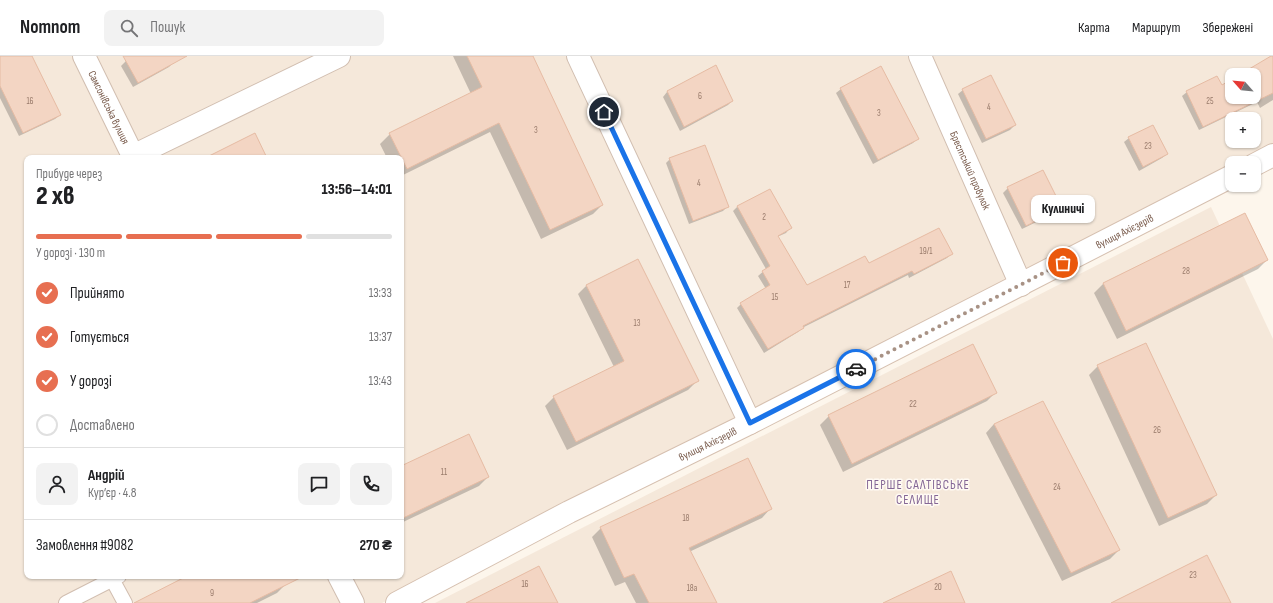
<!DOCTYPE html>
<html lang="uk">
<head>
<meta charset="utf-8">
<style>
  body { margin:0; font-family:"Sofia Sans Condensed",sans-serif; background:#f2f2f2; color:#202124; height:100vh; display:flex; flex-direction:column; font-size:15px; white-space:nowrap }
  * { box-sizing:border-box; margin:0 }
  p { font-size:13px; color:#757577 }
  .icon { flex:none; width:22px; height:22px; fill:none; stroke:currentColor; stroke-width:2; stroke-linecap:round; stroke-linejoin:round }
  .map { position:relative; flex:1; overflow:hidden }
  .side { position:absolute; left:24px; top:99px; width:380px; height:424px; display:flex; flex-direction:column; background:#fff; border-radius:8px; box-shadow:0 1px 3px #0004 }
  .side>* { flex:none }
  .needle { width:26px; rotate:297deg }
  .fabs { position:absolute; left:1225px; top:12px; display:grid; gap:8px }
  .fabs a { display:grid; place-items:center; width:36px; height:36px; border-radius:8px; background:#fff; box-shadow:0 1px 3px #0004; font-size:20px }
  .pin { position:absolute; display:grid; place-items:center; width:34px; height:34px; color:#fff; margin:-17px; border:2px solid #fff; border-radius:50%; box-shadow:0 1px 4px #0007 }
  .courier { position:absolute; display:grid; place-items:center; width:40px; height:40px; margin:-20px; border:3px solid #1a73e8; border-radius:50%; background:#fff; color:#222; box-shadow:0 1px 5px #0007 }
  .bubble { position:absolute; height:28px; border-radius:8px; background:#fff; box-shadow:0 1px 3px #0004; font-size:13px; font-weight:800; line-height:28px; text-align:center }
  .summary em { font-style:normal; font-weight:800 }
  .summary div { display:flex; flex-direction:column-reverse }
  .summary { display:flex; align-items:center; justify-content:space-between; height:68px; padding:0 12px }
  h1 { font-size:26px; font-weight:800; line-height:30px }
  .bar { display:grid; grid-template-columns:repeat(4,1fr); gap:6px 4px; align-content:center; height:48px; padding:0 12px }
  .bar i { height:5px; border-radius:3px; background:#e0e0e0 }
  .bar .selected { background:#e76f51 }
  .bar p { grid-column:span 4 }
  .line { display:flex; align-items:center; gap:10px; padding:0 12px; border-top:1px solid #e0e0e0 }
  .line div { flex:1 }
  .round { display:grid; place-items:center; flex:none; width:42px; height:42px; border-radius:8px; background:#f2f2f2 }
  ol { padding:0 12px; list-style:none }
  li { display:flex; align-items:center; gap:12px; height:44px }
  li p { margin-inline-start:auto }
  li .icon { padding:4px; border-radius:50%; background:#e76f51; color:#fff; stroke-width:4 }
  li:last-child { color:#757577 }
  li i { width:22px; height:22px; border:2px solid #e0e0e0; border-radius:50% }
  header { display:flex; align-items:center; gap:24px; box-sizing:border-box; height:56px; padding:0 20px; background:#fff; border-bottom:1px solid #e0e0e0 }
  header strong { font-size:19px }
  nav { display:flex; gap:22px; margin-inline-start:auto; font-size:14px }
  .search { width:280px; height:36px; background:#f2f2f2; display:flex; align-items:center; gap:10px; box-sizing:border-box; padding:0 14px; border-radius:8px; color:#757577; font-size:15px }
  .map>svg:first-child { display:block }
  .residential { fill:#f5e8da; fill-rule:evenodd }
  .shadow { fill:#0003 }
  .building { fill:#f3d5c3; stroke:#e6bba3 }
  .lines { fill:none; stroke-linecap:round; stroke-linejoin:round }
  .service-casing { stroke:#d1beb0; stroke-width:16 }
  .minor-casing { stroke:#d1beb0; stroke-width:24 }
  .secondary-casing { stroke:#d6c0b0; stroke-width:24 }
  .service { stroke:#fff; stroke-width:14 }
  .minor { stroke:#fff; stroke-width:22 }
  .secondary { stroke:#fff; stroke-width:22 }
  .done { stroke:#a89285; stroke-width:4; stroke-dasharray:0 7.2 }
  .route { stroke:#1a73e8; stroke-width:5 }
  .labels { text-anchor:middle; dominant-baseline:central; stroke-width:3; stroke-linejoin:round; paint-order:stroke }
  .number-label { font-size:9px; fill:#987a6a }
  .street-label { font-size:11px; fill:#7a5c4d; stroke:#fffaf3 }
  .quarter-label { font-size:13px; letter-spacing:1px; fill:#846695; stroke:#fffaf3 }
</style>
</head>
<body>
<header>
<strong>Nomnom</strong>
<div class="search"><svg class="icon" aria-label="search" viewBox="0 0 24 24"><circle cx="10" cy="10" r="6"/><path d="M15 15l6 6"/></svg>Пошук</div>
<nav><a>Карта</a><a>Маршрут</a><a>Збережені</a></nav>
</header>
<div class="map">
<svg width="1273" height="547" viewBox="0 0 1273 547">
  <rect width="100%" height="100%" fill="#fdf6ec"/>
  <g class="residential">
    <path d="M0,0H1273V96L1251,107H1232V117L382,547H0ZM1232,19H1254V41H1232ZM1232,63H1254V85H1232ZM27,102H401V520H27Z"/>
    <polygon points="1211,151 1273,283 1273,547 435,547"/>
  </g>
  <g class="shadow">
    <polygon points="0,0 30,0 60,59 55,63 19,80 0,42"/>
    <polygon points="135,0 169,0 173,7 169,11 133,31 121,10 126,5"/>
    <polygon points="453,0 532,0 602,149 593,158 541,183 490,76 401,120 401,102 387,102 380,88 390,78 471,38"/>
    <polygon points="1273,0 1273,44 1260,52 1257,46 1199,74 1182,40 1187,36 1221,30 1232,24 1232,41 1254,41 1254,19 1241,19"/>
    <polygon points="715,11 732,45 728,49 680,75 663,41 667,36"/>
    <polygon points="841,33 917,83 913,87 873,108 836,37"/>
    <polygon points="963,34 1015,69 1010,74 982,87 958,38"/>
    <polygon points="1129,82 1167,98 1162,102 1139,115 1124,86"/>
    <polygon points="670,103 727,151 723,155 689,168 666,107"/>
    <polygon points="1008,132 1061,152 1057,156 1022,173 1003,137"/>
    <polygon points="738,150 790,172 786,177 777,181 806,231 868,208 951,198 947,202 909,222 908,219 802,272 798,276 764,297 737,252 741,248 766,233 758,220 766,213 733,155"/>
    <polygon points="1244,158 1267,204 1258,213 1117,283 1094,237 1103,228"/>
    <polygon points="587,229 697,325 688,334 567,394 545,350 554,341 614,311 578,238"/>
    <polygon points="1098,310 1216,439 1207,448 1159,470 1089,319"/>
    <polygon points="996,336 987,345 843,416 820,369 829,360"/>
    <polygon points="994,368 1119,494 1110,503 1062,525 986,377"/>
    <polygon points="401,411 488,421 479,430 401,467"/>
    <polygon points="770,453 762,462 689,496 716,547 636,547 625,526 615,530 592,481 601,472"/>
    <polygon points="190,520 282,520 286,528 277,537 257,547 137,547"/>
  </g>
  <g class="building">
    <polygon points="0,0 32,0 61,59 23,77 0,30"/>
    <polygon points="123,0 187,0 138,27"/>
    <polygon points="467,0 533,0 603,149 550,174 499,67 407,113 389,77 482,31"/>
    <polygon points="1271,0 1273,0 1273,37 1203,71 1186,35 1217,20 1222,29 1232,23 1232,41 1254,41 1254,19 1239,19"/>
    <polygon points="716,9 733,45 684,71 667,35"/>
    <polygon points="881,10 919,83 878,104 840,32"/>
    <polygon points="991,19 1016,69 986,83 962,33"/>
    <polygon points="1153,69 1168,98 1143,111 1128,81"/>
    <polygon points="255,77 267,102 205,102"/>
    <polygon points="705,89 729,151 693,165 669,102"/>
    <polygon points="1043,114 1062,152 1026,170 1007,131"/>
    <polygon points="770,133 792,172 778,180 807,229 865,200 869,207 939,172 953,198 914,218 912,215 803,270 804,272 768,293 740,247 770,229 762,215 770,210 737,150"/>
    <polygon points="1245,157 1268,204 1126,275 1103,227"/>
    <polygon points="638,203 699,325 576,386 553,340 624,305 586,229"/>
    <polygon points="1146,287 1217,439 1168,462 1097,309"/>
    <polygon points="973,288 997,337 852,408 828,359"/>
    <polygon points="1043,345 1120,494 1071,517 994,368"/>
    <polygon points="469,378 489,421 401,463 401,410"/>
    <polygon points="748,402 772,453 689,492 717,547 649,547 634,518 624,522 600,471"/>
    <polygon points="1207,499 1231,547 1111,547"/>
    <polygon points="539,510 558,547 466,547"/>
    <polygon points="951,515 965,547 883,547"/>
    <polygon points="187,520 304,520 250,547 134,547"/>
  </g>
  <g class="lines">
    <g class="service-casing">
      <g id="service">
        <polyline points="112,523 125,547"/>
        <polyline points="66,547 119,520"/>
      </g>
    </g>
    <g class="minor-casing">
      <g id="minor">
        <path id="s1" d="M84,0L134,102"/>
        <polyline points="578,0 750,367"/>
        <path id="s2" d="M920,0L1021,229"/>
        <polyline points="133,100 339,0"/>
        <polyline points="339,520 353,547"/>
      </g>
    </g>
    <g class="secondary-casing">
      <g id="secondary">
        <polyline points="1254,109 1273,99"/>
        <path id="s3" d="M397,547L569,456L750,367L1232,120"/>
      </g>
    </g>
    <use href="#service" class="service"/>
    <use href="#minor" class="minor"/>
    <use href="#secondary" class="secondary"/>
  </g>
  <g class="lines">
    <polyline class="done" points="856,313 1063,207"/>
    <polyline class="route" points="604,56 750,367 856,313"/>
  </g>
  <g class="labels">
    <g class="number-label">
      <text x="700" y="40">6</text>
      <text x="30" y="45">16</text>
      <text x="1210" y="45">25</text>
      <text x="989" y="51">4</text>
      <text x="879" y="57">3</text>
      <text x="536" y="74">3</text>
      <text x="1148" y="90">23</text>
      <text x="699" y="127">4</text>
      <text x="764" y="161">2</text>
      <text x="926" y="195">19/1</text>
      <text x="1186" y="215">28</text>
      <text x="847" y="229">17</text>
      <text x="775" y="241">15</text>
      <text x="637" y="267">13</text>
      <text x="913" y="348">22</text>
      <text x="1157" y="374">26</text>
      <text x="444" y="416">11</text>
      <text x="1057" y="431">24</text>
      <text x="686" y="462">18</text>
      <text x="1193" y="519">23</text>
      <text x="525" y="528">16</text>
      <text x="938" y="531">20</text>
      <text x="692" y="532">18а</text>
      <text x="212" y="537">9</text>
    </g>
    <g class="street-label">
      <text stroke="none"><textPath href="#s1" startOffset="57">Самсонівська вулиця</textPath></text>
      <text stroke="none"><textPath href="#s2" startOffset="125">Брестський провулок</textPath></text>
      <text stroke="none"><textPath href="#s3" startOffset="817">вулиця Ахієзерів</textPath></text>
      <text stroke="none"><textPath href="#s3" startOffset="349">вулиця Ахієзерів</textPath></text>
    </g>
    <g class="quarter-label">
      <text x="918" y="429">ПЕРШЕ САЛТІВСЬКЕ<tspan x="918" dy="15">СЕЛИЩЕ</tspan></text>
    </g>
  </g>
</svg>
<div class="fabs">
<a><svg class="needle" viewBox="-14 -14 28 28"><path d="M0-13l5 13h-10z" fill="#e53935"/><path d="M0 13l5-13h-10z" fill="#757577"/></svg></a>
<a>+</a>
<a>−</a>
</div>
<div class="pin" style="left:1063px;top:207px;background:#ea580c"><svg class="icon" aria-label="bag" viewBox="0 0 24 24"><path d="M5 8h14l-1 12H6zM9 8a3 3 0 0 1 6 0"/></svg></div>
<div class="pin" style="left:604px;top:56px;background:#1f2937"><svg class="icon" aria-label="home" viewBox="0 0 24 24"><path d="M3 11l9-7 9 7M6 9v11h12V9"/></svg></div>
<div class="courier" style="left:856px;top:313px"><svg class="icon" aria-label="car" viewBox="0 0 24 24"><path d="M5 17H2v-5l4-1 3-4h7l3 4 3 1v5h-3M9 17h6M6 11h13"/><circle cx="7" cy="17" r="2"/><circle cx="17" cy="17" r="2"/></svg></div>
<div class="bubble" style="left:1031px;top:139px;width:64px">Кулиничі</div>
<section class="side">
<div class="summary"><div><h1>2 хв</h1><p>Прибуде через</p></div><em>13:56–14:01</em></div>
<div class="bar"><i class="selected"></i><i class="selected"></i><i class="selected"></i><i></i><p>У дорозі · 130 m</p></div>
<ol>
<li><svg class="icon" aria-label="check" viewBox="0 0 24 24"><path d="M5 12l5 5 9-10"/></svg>Прийнято<p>13:33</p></li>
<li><svg class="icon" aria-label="check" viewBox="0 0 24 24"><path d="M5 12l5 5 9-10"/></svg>Готується<p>13:37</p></li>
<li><svg class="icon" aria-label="check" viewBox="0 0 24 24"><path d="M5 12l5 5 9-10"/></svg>У дорозі<p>13:43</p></li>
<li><i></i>Доставлено</li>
</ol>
<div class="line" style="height:72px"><a class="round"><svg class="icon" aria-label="person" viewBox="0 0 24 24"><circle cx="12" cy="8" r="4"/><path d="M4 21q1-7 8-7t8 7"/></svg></a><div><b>Андрій</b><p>Кур’єр · 4.8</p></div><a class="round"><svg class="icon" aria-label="chat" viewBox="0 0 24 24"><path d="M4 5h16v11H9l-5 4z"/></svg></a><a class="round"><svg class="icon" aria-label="phone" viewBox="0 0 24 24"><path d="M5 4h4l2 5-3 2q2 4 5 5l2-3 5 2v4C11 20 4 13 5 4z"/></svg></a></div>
<div class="line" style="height:52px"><div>Замовлення #9082</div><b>270 ₴</b></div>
</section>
</div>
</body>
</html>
